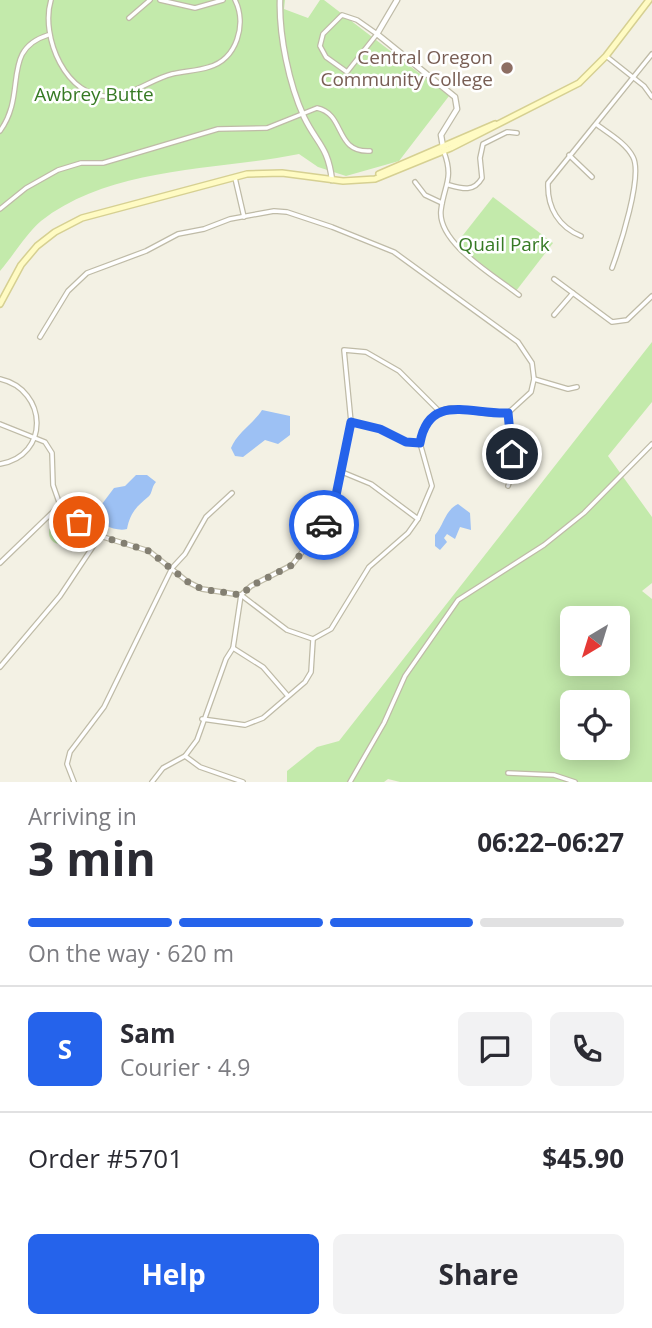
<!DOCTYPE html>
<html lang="en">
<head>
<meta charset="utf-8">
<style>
  body { margin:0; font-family:"Open Sans",sans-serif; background:#f2f2f3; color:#2b2b33; height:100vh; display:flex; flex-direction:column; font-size:26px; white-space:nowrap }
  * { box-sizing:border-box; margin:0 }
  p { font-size:23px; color:#7c7c81 }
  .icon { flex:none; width:38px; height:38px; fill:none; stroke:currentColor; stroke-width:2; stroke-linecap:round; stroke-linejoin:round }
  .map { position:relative; height:782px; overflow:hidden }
  .panel { display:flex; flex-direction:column; background:#fff; flex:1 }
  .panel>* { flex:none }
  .needle { width:46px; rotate:218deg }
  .fabs { position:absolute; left:560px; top:606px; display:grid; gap:14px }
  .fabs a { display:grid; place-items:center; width:70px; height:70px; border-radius:10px; background:#fff; box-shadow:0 4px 18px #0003; font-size:35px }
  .pin { position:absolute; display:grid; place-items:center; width:60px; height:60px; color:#fff; margin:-30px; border:4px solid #fff; border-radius:50%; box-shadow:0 2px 7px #0007 }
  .courier { position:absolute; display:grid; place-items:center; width:70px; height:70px; margin:-35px; border:5px solid #2563eb; border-radius:50%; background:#fff; color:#222; box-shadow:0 2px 9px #0007 }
  .overview em { font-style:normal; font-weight:700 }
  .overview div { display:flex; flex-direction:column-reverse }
  .overview { display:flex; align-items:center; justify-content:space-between; height:119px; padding:0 28px }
  h1 { font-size:46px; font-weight:700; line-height:52px }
  .bar { display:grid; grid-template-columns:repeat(4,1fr); gap:10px 7px; align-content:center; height:84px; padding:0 28px }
  .bar i { height:9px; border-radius:5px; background:#e1e1e2 }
  .bar .on { background:#2563eb }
  .bar p { grid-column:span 4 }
  .line { display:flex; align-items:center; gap:18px; padding:0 28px; border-top:2px solid #e1e1e2 }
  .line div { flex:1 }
  .round { display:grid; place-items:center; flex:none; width:74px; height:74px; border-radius:10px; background:#f2f2f3 }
  .primary-button { display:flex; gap:14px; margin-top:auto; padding:14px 28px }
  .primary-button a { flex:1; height:80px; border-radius:10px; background:#2563eb; color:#fff; font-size:28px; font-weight:700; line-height:80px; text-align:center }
  .primary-button a+a { background:#f2f2f3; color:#2b2b33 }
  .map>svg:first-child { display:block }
  .green { fill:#c3eaab; fill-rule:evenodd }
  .water { fill:#9dc1f4 }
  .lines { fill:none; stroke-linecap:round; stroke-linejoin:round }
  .minor-casing { stroke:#bfbba7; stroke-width:6 }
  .tertiary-casing { stroke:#bfbba7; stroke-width:7 }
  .secondary-casing { stroke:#d6d092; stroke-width:8 }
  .minor { stroke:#fff; stroke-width:3.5 }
  .tertiary { stroke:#fff; stroke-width:4.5 }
  .secondary { stroke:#fffbc3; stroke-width:5 }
  .done { stroke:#837f72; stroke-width:7; stroke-dasharray:0 12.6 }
  .route { stroke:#2563eb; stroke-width:9 }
  .education-dot { fill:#8d6e63; stroke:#fff; stroke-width:2.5 }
  .labels { text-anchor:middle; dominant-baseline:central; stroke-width:5; stroke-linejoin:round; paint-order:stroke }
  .education-label { font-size:19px; fill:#785e54; stroke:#fff; text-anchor:end }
  .park-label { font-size:19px; fill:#367a24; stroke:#fff }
</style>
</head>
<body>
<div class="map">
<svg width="652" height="782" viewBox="0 0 652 782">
  <rect width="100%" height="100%" fill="#f3f1e4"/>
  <g class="green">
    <path d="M0,0H285L284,9L308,18L320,0H324L449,96L399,161L346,176L318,167L299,154C216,171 111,166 41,221C26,234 13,256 0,271Z"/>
    <polygon points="493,197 553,243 516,291 456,244"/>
    <path d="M652,342V402L608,456L652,517V583L642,591L652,599V782H400L388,779L384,782H287V771L317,747L339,741ZM572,618H618V663H572ZM572,702H618V747H572Z"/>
    <circle cx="60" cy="533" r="11"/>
  </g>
  <g class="water">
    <path d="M262,410L290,416V435L278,444L265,440L243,457L235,456L231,448C237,433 253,424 262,410Z"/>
    <path d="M136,475H147L156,482C151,487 153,493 148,497C137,506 130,513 127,529C116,532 98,524 93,514L95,509L102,504L114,488L125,486Z"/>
    <path d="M458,504L470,513L471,530L460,527L455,539L447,534L444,538L447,542L440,550L435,546V535C444,525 445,510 458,504Z"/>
  </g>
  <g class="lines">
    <g class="minor-casing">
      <g id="minor">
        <path d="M51,0C40,36 66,100 111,96C133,95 152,79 172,74C184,71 197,71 209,67C237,59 247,24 235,0"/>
        <polyline points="160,0 195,8 223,0"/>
        <polygon points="342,15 357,20 377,34 347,72 326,57 320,46 323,34"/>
        <polyline points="129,18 150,0"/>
        <polyline points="606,56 644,86 652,97"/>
        <path d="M596,124C608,133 626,143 633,157C643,176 620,246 612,268"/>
        <path d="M0,131C28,93 0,50 48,35"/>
        <path d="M444,152C454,179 444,185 441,210C437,243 495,276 519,295"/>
        <polyline points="569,155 592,177"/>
        <polyline points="235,178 244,217"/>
        <polyline points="415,182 425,195 442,203"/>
        <path d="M449,185C463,189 474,192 482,178L480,158L483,144L507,132L517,133"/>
        <path d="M0,209L26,188L58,170L81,163H103L218,129L267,128L317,108C346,114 334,153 370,151"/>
        <path d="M581,236C559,227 547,208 548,183L652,54"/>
        <polyline points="554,279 612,322 627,320 652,296"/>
        <polyline points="554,315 573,293"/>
        <path d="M0,379C48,390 50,456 0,464"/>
        <polyline points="534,379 568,389 577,387"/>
        <polyline points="508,413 513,471 508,486"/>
        <polyline points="351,422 380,429 406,442 420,443"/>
        <polyline points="0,424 45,442 52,453 53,485 60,505 100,536 149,551 188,582 202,589 241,595 287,630 313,639 331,629 369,567 408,533 418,519 432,486 420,443 423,430 431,419 439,411 451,408 490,414 508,413 531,392 534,379 532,363 518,342 394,252 332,227 287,212 274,211 230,219 204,229 178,234 146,251 87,273 68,291 40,337"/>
        <polyline points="512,454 531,449"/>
        <polyline points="342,472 371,484 418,519"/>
        <polyline points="0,563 60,505"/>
        <polyline points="233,648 263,667 288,696"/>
        <polyline points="0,667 60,596 100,536"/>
        <polyline points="202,719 245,725 263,718 305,682 311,672 313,640"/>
        <polyline points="185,756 200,767 243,782"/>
        <polyline points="508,773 554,775 575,782"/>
        <polyline points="74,782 67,764 70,752 104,707 172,568 185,554 206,517 232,493"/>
        <polyline points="152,782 163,768 185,756 197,740 226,659 233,648 241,595 251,586 292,565 325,523 334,505 351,422 344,350 366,352 399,371 439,411"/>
        <polyline points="350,782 384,723 405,676 458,600 544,545 584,513 652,444"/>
      </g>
    </g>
    <g class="tertiary-casing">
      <g id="tertiary">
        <path d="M280,0C279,36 289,84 304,117C317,144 328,146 332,180"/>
        <polyline points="397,0 377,34 455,97 457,109 441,135 443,147"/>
      </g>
    </g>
    <g class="secondary-casing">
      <g id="secondary">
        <polyline points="379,174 495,124"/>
        <polyline points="0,304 21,265 37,246 55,232 82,218 247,174 282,173 343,181 375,179 451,148 579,83 606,56 649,0"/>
      </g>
    </g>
    <use href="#minor" class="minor"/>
    <use href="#tertiary" class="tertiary"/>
    <use href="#secondary" class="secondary"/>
  </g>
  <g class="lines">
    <polyline class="done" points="79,522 100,536 149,551 188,582 202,589 241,595 251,586 292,565 324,525"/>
    <path class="route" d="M324,525L334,505L351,422L380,429L406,442L420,443C429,392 472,415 508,413L512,454"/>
  </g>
  <circle class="education-dot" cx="507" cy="68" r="7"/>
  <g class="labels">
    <g class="education-label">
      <text x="493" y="57">Central Oregon<tspan x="493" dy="22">Community College</tspan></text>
    </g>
    <g class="park-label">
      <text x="94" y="94">Awbrey Butte</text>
      <text x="504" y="244">Quail Park</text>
    </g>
  </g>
</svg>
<div class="fabs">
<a><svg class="needle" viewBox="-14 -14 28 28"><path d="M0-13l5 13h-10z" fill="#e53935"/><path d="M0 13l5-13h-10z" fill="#7c7c81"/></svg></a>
<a><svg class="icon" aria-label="locate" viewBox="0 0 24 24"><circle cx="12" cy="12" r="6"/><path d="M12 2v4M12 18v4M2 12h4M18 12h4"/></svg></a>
</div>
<div class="pin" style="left:79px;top:522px;background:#ea580c"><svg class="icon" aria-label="bag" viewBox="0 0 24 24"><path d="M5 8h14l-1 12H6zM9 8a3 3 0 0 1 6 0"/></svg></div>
<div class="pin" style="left:512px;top:454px;background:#1f2937"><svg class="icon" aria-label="home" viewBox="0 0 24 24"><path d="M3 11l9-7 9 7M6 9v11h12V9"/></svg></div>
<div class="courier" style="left:324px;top:525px"><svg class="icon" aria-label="car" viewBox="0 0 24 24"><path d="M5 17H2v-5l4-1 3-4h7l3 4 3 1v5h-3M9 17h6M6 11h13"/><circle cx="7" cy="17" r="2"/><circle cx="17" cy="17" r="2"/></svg></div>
</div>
<section class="panel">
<div class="overview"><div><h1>3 min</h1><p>Arriving in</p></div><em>06:22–06:27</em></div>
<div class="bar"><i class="on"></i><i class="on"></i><i class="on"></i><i></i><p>On the way · 620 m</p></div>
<div class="line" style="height:126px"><b class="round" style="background:#2563eb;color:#fff">S</b><div><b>Sam</b><p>Courier · 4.9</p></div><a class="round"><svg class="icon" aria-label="chat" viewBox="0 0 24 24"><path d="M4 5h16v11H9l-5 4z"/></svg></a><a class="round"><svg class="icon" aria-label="phone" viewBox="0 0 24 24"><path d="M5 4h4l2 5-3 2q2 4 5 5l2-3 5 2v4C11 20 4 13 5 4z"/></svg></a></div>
<div class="line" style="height:91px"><div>Order #5701</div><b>$45.90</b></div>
<div class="primary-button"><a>Help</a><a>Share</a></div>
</section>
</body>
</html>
